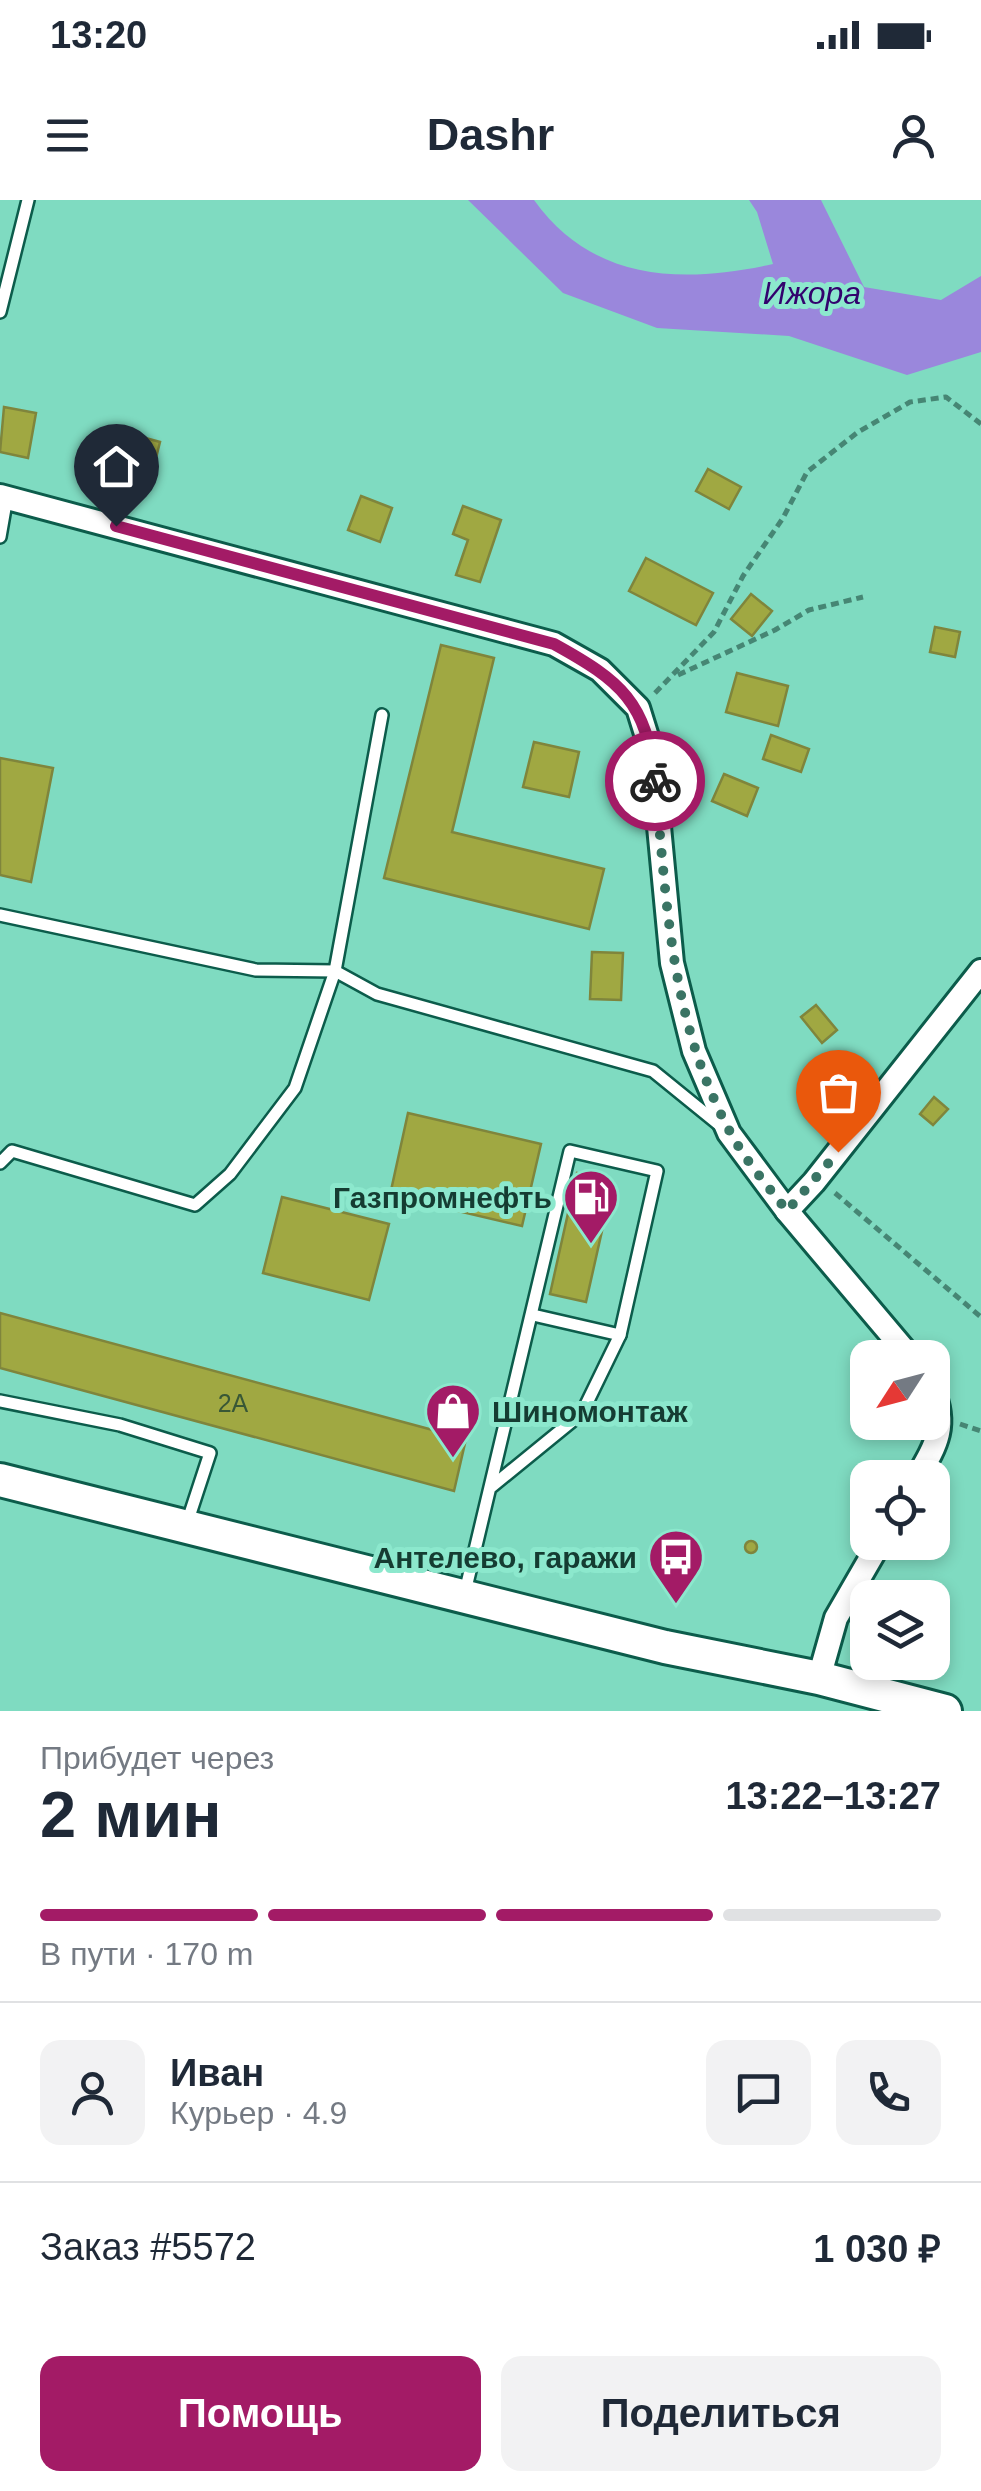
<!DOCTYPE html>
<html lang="ru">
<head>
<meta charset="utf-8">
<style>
  body { margin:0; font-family:Helvetica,sans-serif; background:#f2f2f3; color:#1f2937; height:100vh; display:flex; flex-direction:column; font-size:38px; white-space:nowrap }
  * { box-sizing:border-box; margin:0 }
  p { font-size:32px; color:#747a83 }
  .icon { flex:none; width:55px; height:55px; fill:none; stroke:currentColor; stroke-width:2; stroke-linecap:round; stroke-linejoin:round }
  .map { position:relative; height:1511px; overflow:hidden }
  .drawer { display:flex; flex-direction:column; background:#fff; flex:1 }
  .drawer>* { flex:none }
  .needle { width:65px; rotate:234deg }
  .buttons { position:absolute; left:850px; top:1140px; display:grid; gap:20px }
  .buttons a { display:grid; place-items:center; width:100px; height:100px; border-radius:20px; background:#fff; box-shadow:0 5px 15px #0003; font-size:50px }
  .pin { position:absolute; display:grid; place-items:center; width:85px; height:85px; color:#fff; margin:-102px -42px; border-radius:50% 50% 50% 0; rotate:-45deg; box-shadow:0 0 10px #0007 }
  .pin .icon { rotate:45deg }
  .courier { position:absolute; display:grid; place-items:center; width:100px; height:100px; margin:-50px; border:8px solid #a31b66; border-radius:50%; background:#fff; color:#222; box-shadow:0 2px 12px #0007 }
  .head em { font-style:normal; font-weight:700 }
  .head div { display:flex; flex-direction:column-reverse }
  .head { display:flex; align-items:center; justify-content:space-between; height:170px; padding:0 40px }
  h1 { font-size:65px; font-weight:700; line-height:75px }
  .bar { display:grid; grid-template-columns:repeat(4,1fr); gap:15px 10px; align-content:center; height:120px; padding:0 40px }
  .bar i { height:12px; border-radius:8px; background:#e0e1e3 }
  .bar .current { background:#a31b66 }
  .bar p { grid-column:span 4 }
  .line { display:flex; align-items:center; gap:25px; padding:0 40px; border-top:2px solid #e0e1e3 }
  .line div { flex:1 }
  .round { display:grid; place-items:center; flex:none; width:105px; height:105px; border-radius:20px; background:#f2f2f3 }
  .action { display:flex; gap:20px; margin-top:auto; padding:20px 40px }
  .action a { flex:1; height:115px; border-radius:20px; background:#a31b66; color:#fff; font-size:40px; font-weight:700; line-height:115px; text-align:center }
  .action a+a { background:#f2f2f3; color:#1f2937 }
  .status { display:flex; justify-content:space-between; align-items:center; height:70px; padding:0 50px; background:#fff; direction:ltr }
  .status svg { height:28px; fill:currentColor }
  header { display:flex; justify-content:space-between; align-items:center; height:130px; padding:0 40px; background:#fff; font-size:45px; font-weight:700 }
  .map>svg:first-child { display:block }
  .water { fill:#9a87dc }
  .building { fill:#a0a842; stroke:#7f853c; stroke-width:2.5 }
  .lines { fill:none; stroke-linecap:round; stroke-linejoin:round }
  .service-casing { stroke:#0c5c4b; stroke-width:16 }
  .minor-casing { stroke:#0c5c4b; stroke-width:28 }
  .secondary-casing { stroke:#0c5c4b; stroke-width:38 }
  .path { stroke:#468674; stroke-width:5; stroke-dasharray:8 5; stroke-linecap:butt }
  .service { stroke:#fff; stroke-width:11 }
  .minor { stroke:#fff; stroke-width:22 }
  .secondary { stroke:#fff; stroke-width:32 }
  .done { stroke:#3a7464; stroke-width:10; stroke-dasharray:0 18 }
  .route { stroke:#a31b66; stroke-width:12 }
  .labels { text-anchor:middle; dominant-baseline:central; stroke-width:10; stroke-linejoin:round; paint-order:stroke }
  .number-label { font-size:25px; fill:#385736 }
  .poi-label { font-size:30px; font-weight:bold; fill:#153c32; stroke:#8ce8cd; text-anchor:end }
  .water-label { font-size:32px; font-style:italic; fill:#32026d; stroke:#8ce8cd }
</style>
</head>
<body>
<div class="status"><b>13:20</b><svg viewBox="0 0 49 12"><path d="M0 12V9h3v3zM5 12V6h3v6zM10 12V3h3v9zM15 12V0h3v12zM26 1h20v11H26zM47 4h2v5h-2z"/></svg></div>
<header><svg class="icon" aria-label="menu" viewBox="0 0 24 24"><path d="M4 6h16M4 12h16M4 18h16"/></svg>Dashr<svg class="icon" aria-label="person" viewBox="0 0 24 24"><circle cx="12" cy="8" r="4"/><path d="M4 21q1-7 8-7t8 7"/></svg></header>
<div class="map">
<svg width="981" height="1511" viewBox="0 0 981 1511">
  <rect width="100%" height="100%" fill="#7fdbc1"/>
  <path class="water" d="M468,0H534C593,82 681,84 773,64L757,12L749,0H821L864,87L941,100L981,76V152L907,175L789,136L657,128L563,93Z"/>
  <g class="building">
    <polygon points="4,207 36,213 28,258 0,252"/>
    <polygon points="138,236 160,242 152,274 129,268"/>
    <polygon points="708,269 741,287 729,309 696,291"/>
    <polygon points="361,296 392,308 380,342 348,330"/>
    <polygon points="463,306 501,320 480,382 456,375 468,340 453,334"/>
    <polygon points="646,358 713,393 696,425 629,391"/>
    <polygon points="751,394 772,411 752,436 731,419"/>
    <polygon points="935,427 960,432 955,457 930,452"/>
    <polygon points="441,445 494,458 452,632 604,669 589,729 384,678"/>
    <polygon points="737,473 788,486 778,526 726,512"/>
    <polygon points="771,535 809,549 801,572 763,559"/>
    <polygon points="534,542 579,552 569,597 523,587"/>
    <polygon points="0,558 53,568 31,682 0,675"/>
    <polygon points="724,574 758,588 747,616 712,601"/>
    <polygon points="592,752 623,753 621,800 590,799"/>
    <polygon points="816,805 837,830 822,843 801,817"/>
    <polygon points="934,897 948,909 933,925 920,914"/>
    <polygon points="408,913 541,944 522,1026 390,995"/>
    <polygon points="577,973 613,982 586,1102 550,1094"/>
    <polygon points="282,997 389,1024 369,1100 263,1073"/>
    <polygon points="0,1113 466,1239 454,1291 0,1168"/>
    <circle cx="751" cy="1347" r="6"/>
  </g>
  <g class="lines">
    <g class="service-casing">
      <g id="service">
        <polyline points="0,112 28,0"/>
        <polyline points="0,337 7,297"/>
        <polyline points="0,715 256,770 335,771 377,794 653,871 722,927"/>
        <polyline points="0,963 12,951 195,1005 230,974 295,888 335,771 382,515"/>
        <polyline points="533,1115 620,1135"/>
        <polyline points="0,1201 120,1225 210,1253 187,1323"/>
        <polyline points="465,1392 570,951 657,971 620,1135 582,1213 490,1288"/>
      </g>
    </g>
    <g class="minor-casing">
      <g id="minor">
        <polyline points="0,296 554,444 600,470 638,508 652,553 672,763 694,851 729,933 787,1011 911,1158"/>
        <polyline points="787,1011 814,982 981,771"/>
        <path d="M917,1278C936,1245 948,1226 932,1189"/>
        <polyline points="819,1478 836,1418 880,1342"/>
      </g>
    </g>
    <g class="secondary-casing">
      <polyline id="secondary" points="0,1280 665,1447 819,1478 945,1511"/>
    </g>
    <g class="path">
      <polyline points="678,475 775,430 809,410 863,397"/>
      <polyline points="655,493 714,432 743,376 783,318 807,272 858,232 910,202 946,197 981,224"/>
      <polyline points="835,993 981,1117"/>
      <polyline points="960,1224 981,1231"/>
    </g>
    <use href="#service" class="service"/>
    <use href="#minor" class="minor"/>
    <use href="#secondary" class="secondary"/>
  </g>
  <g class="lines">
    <path class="done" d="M655,581C667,703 670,819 729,930C744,959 767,985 787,1011L838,952"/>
    <path class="route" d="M116,326L554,444C621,481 647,502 655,581"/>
  </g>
  <defs>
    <g id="fuel-pin" transform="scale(2.875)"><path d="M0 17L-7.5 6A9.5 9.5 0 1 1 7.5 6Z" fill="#a31b66" stroke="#8ce8cd"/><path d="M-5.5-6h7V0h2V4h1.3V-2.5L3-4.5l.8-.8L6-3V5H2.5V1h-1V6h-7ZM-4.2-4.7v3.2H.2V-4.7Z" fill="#fff"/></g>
    <g id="shop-pin" transform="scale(2.875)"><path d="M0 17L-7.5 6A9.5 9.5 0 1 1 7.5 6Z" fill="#a31b66" stroke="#8ce8cd"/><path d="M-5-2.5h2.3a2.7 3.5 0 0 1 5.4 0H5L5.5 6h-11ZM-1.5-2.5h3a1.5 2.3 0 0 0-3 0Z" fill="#fff"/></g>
    <g id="bus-pin" transform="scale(2.875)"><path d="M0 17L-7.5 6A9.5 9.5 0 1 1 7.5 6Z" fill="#a31b66" stroke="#8ce8cd"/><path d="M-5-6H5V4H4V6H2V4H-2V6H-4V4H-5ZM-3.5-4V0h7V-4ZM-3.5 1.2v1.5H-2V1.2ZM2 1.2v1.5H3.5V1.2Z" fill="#fff"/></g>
  </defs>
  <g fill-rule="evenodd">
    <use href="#fuel-pin" x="591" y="997"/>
    <use href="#shop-pin" x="453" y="1211"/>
    <use href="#bus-pin" x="676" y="1357"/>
  </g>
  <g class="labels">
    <g class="number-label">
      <text x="233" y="1203">2А</text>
    </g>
    <g class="poi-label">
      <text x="552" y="997">Газпромнефть</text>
      <text x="492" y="1211" text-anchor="start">Шиномонтаж</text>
      <text x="637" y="1357">Антелево, гаражи</text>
    </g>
    <g class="water-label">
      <text x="812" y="93">Ижора</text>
    </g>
  </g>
</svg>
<div class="buttons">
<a><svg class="needle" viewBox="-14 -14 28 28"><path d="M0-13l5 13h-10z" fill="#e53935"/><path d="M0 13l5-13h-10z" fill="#747a83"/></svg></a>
<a><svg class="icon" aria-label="locate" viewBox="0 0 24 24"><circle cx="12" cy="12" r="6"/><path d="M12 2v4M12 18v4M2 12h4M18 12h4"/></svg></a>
<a><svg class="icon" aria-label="layers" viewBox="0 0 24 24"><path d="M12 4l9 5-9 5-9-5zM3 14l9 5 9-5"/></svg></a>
</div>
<div class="pin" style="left:838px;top:952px;background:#ea580c"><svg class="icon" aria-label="bag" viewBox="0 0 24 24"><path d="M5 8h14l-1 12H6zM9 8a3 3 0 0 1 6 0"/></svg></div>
<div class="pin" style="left:116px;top:326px;background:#1f2937"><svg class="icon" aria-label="home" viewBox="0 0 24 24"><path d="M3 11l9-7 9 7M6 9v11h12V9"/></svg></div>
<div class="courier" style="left:655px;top:581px"><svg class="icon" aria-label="bike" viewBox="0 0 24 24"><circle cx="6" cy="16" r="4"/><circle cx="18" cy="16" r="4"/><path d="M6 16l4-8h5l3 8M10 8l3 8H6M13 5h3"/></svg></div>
</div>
<section class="drawer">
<div class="head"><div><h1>2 мин</h1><p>Прибудет через</p></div><em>13:22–13:27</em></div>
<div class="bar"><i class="current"></i><i class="current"></i><i class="current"></i><i></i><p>В пути · 170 m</p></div>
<div class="line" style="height:180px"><a class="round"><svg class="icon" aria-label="person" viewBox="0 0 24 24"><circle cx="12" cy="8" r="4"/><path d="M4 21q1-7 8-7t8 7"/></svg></a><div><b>Иван</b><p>Курьер · 4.9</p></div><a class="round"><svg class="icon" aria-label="chat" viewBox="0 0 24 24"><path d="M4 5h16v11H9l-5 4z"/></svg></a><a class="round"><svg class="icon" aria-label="phone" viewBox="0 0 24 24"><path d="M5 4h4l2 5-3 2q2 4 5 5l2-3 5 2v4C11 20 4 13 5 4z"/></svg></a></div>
<div class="line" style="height:130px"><div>Заказ #5572</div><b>1 030 ₽</b></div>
<div class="action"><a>Помощь</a><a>Поделиться</a></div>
</section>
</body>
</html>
